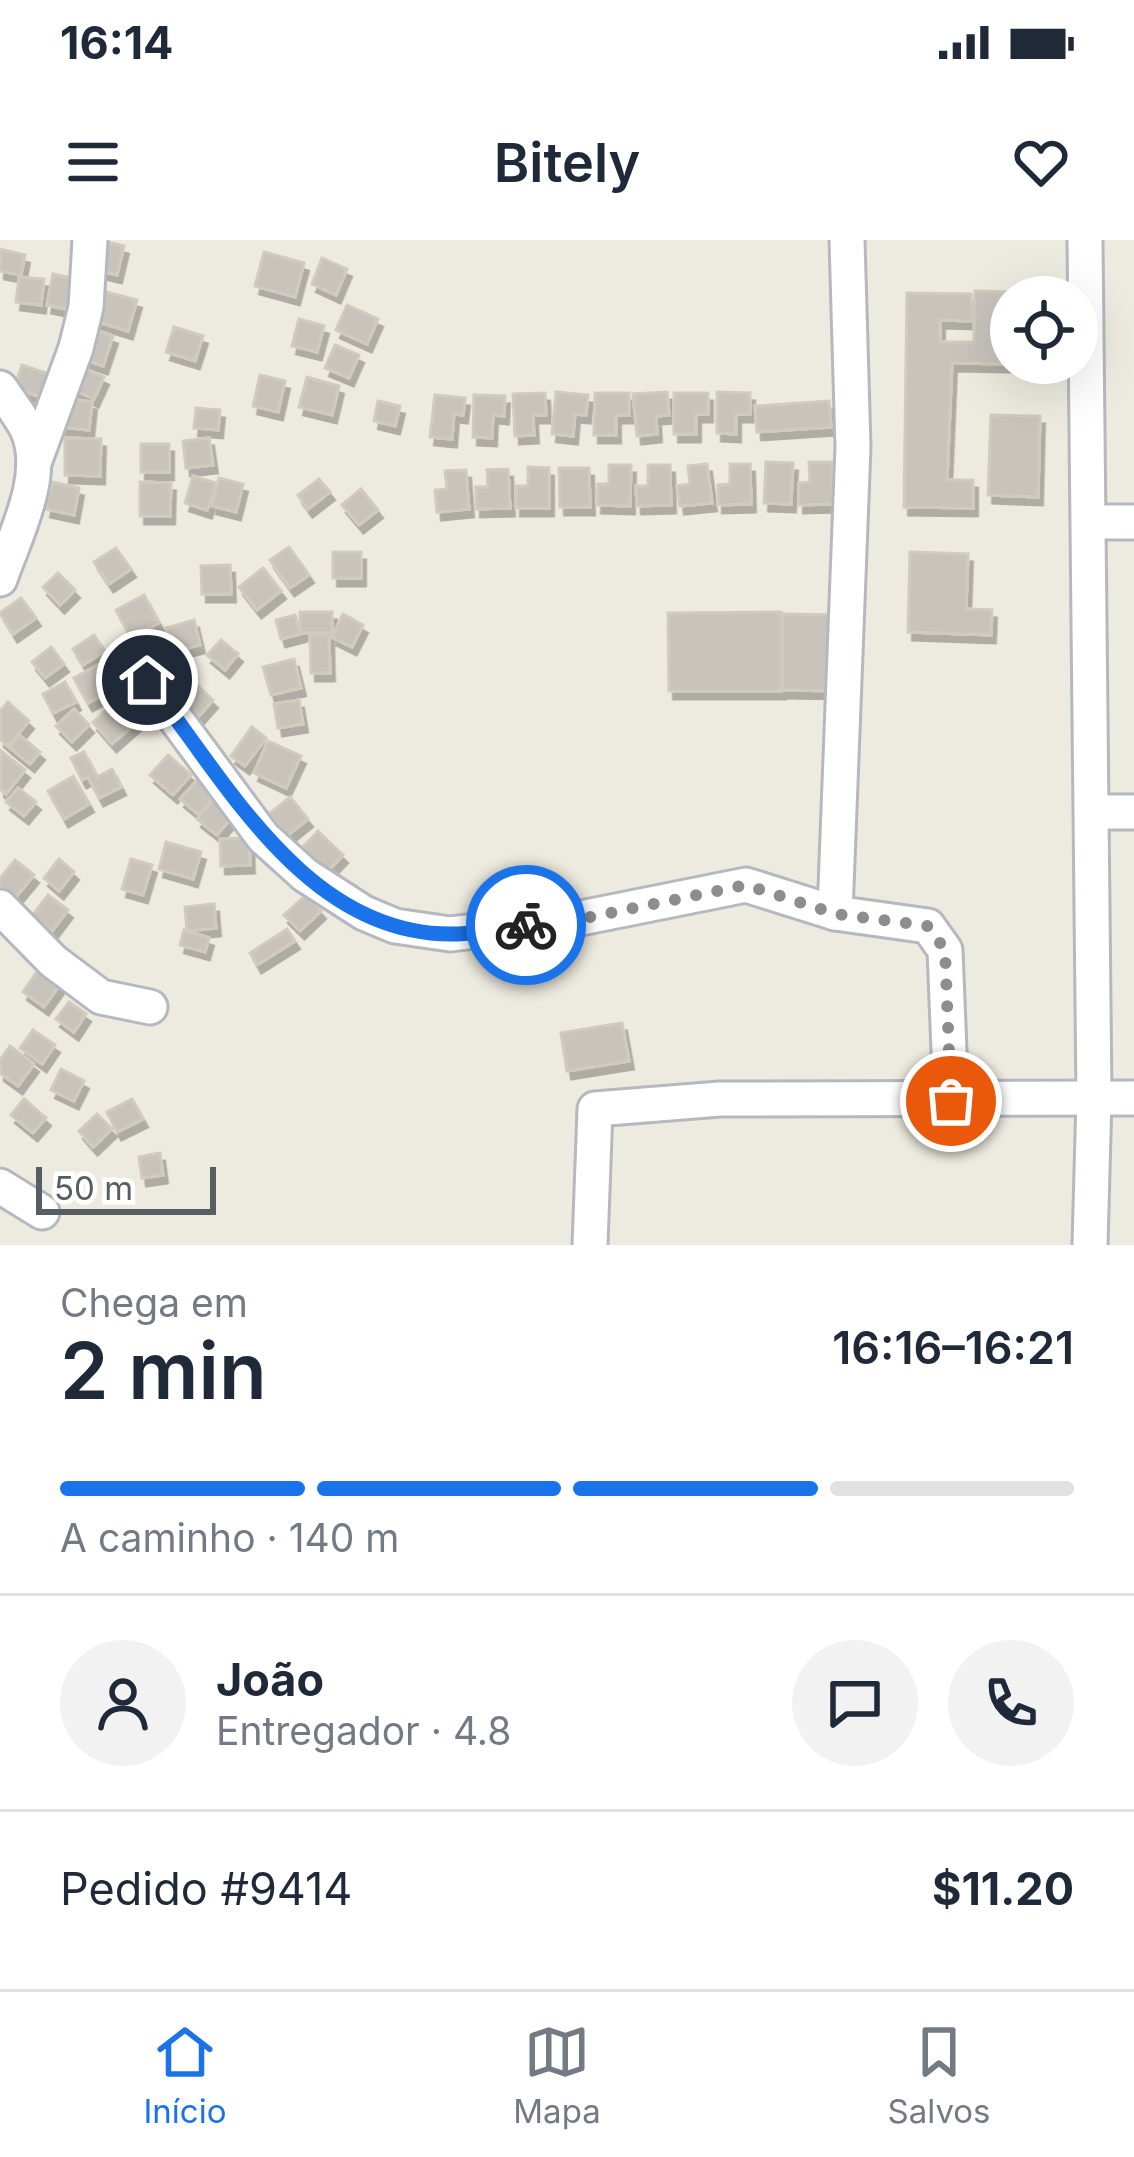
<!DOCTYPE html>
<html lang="pt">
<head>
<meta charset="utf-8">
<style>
  body { margin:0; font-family:Inter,sans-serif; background:#f2f2f3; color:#1f2937; height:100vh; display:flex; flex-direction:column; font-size:45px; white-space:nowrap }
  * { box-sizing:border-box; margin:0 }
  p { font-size:39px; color:#747a83 }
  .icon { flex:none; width:66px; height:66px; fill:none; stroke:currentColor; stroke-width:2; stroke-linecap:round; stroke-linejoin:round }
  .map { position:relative; height:1005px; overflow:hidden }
  .panel { display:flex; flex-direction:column; background:#fff; flex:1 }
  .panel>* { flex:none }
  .fabs { position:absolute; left:990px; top:36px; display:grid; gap:24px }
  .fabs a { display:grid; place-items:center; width:108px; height:108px; border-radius:50%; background:#fff; box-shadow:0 12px 48px #0002; font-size:60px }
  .scale { position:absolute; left:36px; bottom:30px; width:180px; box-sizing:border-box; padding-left:12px; border:6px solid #585d62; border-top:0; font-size:33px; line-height:42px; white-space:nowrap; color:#585d62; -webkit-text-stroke:9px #fff; paint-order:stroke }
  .pin { position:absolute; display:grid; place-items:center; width:102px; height:102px; color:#fff; margin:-51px; border:6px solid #fff; border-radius:50%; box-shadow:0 3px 12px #0007 }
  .courier { position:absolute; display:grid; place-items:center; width:120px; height:120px; margin:-60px; border:9px solid #1a73e8; border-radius:50%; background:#fff; color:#222; box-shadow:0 3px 15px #0007 }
  .headline em { font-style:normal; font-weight:600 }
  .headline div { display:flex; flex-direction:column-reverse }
  .headline { display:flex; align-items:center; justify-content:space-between; height:204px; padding:0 60px }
  h1 { font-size:78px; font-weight:600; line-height:90px }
  .bar { display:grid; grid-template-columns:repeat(4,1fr); gap:18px 12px; align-content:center; height:144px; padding:0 60px }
  .bar i { height:15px; border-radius:9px; background:#e0e1e3 }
  .bar .active { background:#1a73e8 }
  .bar p { grid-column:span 4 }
  .line { display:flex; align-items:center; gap:30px; padding:0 60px; border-top:3px solid #e0e1e3 }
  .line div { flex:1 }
  .round { display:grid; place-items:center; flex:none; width:126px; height:126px; border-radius:63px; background:#f2f2f3 }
  .status { display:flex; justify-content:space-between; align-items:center; height:84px; padding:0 60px; background:#fff; direction:ltr }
  .status svg { height:33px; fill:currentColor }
  header { display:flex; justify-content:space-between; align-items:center; height:156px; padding:0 60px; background:#fff; font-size:54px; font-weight:600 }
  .menu { display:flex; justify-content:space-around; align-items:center; height:168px; border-top:3px solid #e0e1e3; background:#fff; font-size:33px; color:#747a83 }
  .menu a { display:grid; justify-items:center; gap:6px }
  .menu .active { color:#1a73e8 }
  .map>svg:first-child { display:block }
  .building { fill:#c8c4bc; stroke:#d2cbbd; stroke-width:3; filter:url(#shadow) }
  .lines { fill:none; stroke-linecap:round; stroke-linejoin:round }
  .minor-casing { stroke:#b5b8be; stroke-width:39 }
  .minor { stroke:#fff; stroke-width:33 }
  .done { stroke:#8c8e8e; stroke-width:12; stroke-dasharray:0 21.6 }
  .route { stroke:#1a73e8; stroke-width:15 }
</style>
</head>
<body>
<div class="status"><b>16:14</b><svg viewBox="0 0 49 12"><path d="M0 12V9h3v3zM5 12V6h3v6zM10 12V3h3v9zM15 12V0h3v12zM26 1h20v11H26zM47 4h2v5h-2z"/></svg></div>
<header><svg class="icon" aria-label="menu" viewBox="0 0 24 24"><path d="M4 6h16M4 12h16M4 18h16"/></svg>Bitely<svg class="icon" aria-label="heart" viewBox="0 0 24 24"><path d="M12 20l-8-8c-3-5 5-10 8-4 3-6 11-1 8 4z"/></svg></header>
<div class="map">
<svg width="1134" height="1005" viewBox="0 0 1134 1005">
  <defs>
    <filter id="shadow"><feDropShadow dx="4.5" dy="8" stdDeviation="0" flood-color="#0004"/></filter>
  </defs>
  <rect width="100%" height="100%" fill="#edeadf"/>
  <g class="building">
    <polygon points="100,0 124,6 117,35 89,28"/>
    <polygon points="0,9 25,15 21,35 0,31"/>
    <polygon points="264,12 304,23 295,57 255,46"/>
    <polygon points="322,18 347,29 336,55 312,44"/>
    <polygon points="53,34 85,41 79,72 47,65"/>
    <polygon points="19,37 44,39 41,65 16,62"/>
    <polygon points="103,51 137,60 128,91 95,81"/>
    <polygon points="975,51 1053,53 1053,57 1011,57 1011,123 1052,125 952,123 947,240 973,240 973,268 904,267 907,53 971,54 971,81 940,80 940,102 974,102"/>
    <polygon points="347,65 378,79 367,104 336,90"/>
    <polygon points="299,79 324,86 317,112 292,106"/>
    <polygon points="87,87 113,96 103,126 77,117"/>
    <polygon points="174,87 203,96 195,121 166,112"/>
    <polygon points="335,105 359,115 349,138 325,128"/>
    <polygon points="22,125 49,134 41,157 14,148"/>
    <polygon points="81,127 104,137 94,159 72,149"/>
    <polygon points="260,135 285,141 278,172 253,166"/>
    <polygon points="307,137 339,146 332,175 299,167"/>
    <polygon points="556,152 588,155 586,175 575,174 573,196 552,194"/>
    <polygon points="667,152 669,175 656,176 657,194 637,196 633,154"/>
    <polygon points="717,152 750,153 750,174 736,174 736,194 717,193"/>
    <polygon points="545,153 546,175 533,175 534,195 515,196 513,154"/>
    <polygon points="595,153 629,153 629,175 616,175 616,195 594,195"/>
    <polygon points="674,153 708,153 708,174 696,174 696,194 674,194"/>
    <polygon points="435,155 465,158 463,175 454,174 452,199 430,197"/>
    <polygon points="474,155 505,156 504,176 493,175 492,198 473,197"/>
    <polygon points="64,158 92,162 89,190 61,187"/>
    <polygon points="378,161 400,166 395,186 374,181"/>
    <polygon points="829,161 831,187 757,192 755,166"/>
    <polygon points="196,168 220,170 218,190 194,188"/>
    <polygon points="991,175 1040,176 1038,257 988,255"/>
    <polygon points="65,198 101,199 100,236 65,235"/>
    <polygon points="209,198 213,225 186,228 183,201"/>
    <rect x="141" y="204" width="28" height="28"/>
    <polygon points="766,222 793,223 791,264 764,263"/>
    <polygon points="809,222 832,222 833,264 799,265 799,243 810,242"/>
    <polygon points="707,224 712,263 680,266 677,246 690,244 688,226"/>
    <polygon points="730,224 750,224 751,264 718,265 718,245 730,244"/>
    <polygon points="609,225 631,225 630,266 597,265 598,244 609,244"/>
    <polygon points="648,225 670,225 671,265 637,266 636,246 648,246"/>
    <polygon points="528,227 549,228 549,268 516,268 516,246 528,246"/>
    <polygon points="559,228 589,228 590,267 560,267"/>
    <polygon points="508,229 510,268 476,269 476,247 488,247 487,230"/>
    <polygon points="466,230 469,269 437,272 435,250 447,249 445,231"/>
    <polygon points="193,236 216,243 207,270 185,263"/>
    <polygon points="219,238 243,244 236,272 212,266"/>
    <polygon points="319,239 330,252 308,269 298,255"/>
    <polygon points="52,242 79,248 74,275 46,269"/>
    <polygon points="140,242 171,243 170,276 140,276"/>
    <polygon points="361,249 378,270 359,285 342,265"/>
    <polygon points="289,307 309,335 290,348 270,320"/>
    <polygon points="116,308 131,329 109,344 94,322"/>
    <rect x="333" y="312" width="28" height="26"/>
    <polygon points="910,312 968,314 966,369 992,370 991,395 908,392"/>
    <polygon points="230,325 231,354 202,354 201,326"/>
    <polygon points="263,328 281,351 257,370 239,347"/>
    <polygon points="58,333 75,350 60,365 43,347"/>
    <polygon points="144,355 159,383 131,398 116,370"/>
    <polygon points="21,358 36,378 13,394 0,373"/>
    <rect x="300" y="372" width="32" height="21"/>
    <polygon points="781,372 781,451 669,451 668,373"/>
    <polygon points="343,374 363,385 352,407 332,397"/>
    <polygon points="783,374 839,375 839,451 783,450"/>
    <polygon points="295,375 300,394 281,399 276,380"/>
    <polygon points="194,380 200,405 173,412 166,388"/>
    <polygon points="94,395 105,411 83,425 73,409"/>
    <polygon points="310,395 329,395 330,433 311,433"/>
    <polygon points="137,398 158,398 158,416 137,417"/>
    <polygon points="221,400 238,414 225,430 207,415"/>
    <polygon points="51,407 64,424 45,438 32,422"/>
    <polygon points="294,419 301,448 271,455 263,427"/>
    <polygon points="98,425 112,450 88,463 74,438"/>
    <polygon points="65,442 76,462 53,473 43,454"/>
    <polygon points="198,446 213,460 197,478 181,463"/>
    <polygon points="299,460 303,484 278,488 274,464"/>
    <polygon points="116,461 136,483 112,504 93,482"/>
    <polygon points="8,462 29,481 8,506 0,499 0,471"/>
    <polygon points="74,469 89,485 72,502 56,486"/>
    <polygon points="252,487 266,498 245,526 231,516"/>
    <polygon points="19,495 40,512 30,524 9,507"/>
    <polygon points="268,501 301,516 286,548 254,533"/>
    <polygon points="1,511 25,530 6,554 0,549"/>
    <polygon points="84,512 97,537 112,529 121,547 99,558 88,537 82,540 71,518"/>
    <polygon points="168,515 191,535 173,555 150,535"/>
    <polygon points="73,536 89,564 64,579 48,551"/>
    <polygon points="200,537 218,552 199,575 180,559"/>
    <polygon points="18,548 36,562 24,576 6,562"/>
    <polygon points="290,557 308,579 287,596 269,574"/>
    <polygon points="214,560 233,576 217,595 197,579"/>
    <polygon points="318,591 343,615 323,636 298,612"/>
    <polygon points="249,598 250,625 221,626 220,599"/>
    <polygon points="166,602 201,612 193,639 159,629"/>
    <polygon points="59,619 74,632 59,651 44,638"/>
    <polygon points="131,619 152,625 143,655 122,649"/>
    <polygon points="15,620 34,635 14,659 0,647 0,638"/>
    <polygon points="48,655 68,670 52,691 32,676"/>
    <polygon points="306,655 321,671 300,691 284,675"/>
    <polygon points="214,664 216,688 187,691 185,667"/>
    <polygon points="287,689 295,701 257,725 250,713"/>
    <polygon points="184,690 209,698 205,712 180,705"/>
    <polygon points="39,729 61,743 44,767 23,752"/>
    <polygon points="69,762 86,774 74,792 56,779"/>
    <polygon points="622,783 629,821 567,831 561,793"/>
    <polygon points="33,790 55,805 42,824 20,808"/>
    <polygon points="10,806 34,824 18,846 0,833 0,820"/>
    <polygon points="61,829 84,841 74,861 51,850"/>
    <polygon points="24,859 46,878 33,893 11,875"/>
    <polygon points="132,859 143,879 117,892 107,872"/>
    <polygon points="97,874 112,889 93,907 79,891"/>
    <polygon points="160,913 163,935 142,938 139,917"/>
  </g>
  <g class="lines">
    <g class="minor-casing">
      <g id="minor">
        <polyline points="1085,0 1094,858 1090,1005"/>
        <path d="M0,148C9,161 20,175 27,189C48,234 15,295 0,339"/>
        <polyline points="35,220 76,108 86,67 90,0"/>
        <polyline points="1090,282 1134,282"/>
        <polyline points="147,440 263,597 305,635 364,673 395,686 450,694 576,679 746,645 835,673 928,686 945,710 951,861"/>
        <polyline points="1092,572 1134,572"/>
        <polyline points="0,667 53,721 101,757 150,767"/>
        <polyline points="835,673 853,207 847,0"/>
        <polyline points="0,946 42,972"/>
        <polyline points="590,1005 595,869 720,859 1134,858"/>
      </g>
    </g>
    <use href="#minor" class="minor"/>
  </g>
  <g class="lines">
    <polyline class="done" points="526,685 576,680 746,645 836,674 928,686 945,710 951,861"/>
    <path class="route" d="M147,440C225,539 306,696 453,694C477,694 502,688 526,685"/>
  </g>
</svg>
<div class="fabs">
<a><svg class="icon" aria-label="locate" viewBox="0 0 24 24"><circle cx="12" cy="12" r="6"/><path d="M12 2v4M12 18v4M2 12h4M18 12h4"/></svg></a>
</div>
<div class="scale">50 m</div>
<div class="pin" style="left:951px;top:861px;background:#ea580c"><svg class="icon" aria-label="bag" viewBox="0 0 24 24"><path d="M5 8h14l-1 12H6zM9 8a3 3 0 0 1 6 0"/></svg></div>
<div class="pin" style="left:147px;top:440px;background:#1f2937"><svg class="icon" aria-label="home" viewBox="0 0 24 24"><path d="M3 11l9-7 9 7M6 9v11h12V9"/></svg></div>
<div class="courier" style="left:526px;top:685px"><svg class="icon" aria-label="bike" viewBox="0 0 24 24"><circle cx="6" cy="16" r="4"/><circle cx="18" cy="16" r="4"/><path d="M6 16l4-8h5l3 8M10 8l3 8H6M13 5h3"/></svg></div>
</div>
<section class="panel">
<div class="headline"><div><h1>2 min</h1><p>Chega em</p></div><em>16:16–16:21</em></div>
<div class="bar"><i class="active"></i><i class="active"></i><i class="active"></i><i></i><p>A caminho · 140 m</p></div>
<div class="line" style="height:216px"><a class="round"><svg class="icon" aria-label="person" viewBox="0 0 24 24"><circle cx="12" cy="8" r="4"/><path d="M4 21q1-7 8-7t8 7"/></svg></a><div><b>João</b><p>Entregador · 4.8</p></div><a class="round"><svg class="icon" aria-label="chat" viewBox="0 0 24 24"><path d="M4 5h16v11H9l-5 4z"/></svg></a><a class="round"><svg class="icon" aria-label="phone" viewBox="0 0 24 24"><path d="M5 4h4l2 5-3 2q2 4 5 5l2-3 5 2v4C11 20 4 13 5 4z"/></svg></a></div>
<div class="line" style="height:156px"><div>Pedido #9414</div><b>$11.20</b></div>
</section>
<nav class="menu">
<a class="active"><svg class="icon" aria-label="home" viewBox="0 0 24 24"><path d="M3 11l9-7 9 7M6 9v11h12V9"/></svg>Início</a>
<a><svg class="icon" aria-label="map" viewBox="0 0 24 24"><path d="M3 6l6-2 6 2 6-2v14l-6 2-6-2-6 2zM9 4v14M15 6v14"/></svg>Mapa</a>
<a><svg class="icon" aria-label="saved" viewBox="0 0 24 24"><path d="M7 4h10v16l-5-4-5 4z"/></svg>Salvos</a>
</nav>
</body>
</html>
